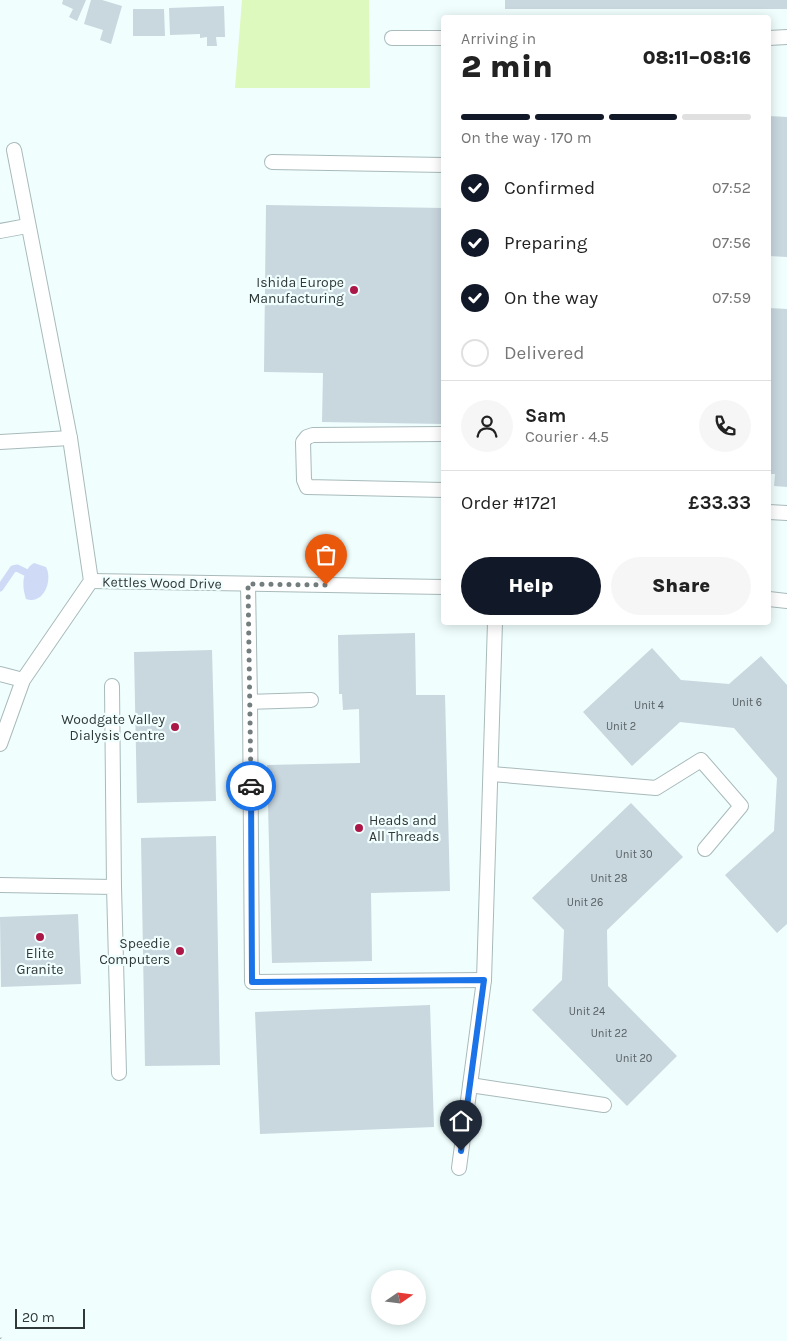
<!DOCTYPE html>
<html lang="en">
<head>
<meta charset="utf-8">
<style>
  body { margin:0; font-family:Karla,sans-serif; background:#f6f6f6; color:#222; height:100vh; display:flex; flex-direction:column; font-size:19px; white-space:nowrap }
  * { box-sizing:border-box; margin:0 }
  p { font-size:16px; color:#767676 }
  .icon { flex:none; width:28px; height:28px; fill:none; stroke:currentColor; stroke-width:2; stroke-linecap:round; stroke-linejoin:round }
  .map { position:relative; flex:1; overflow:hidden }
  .panel { position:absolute; left:441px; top:15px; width:330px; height:610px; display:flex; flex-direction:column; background:#fff; border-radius:5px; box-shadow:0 2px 12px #0003 }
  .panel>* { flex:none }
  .needle { width:32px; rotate:76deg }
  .buttons { position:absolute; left:371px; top:1270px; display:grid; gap:10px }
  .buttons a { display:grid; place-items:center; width:55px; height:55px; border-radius:50%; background:#fff; box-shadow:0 2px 12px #0003; font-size:25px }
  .scale { position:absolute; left:15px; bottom:12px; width:70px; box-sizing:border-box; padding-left:5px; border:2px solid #313838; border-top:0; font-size:14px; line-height:18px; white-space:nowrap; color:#313838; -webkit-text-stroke:4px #f0fefe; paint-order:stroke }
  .pin { position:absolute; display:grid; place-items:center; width:42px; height:42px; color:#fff; margin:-51px -21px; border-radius:50% 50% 50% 0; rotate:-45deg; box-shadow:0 0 5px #0007 }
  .pin .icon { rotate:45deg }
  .courier { position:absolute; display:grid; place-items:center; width:50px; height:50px; margin:-25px; border:4px solid #1a73e8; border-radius:50%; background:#fff; color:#222; box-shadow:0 1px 6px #0007 }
  .headline em { font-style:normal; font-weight:800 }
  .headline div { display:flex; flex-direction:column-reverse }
  .headline { display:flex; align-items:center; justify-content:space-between; height:85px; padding:0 20px }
  h1 { font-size:32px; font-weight:800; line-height:38px }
  .bar { display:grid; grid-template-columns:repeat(4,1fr); gap:8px 5px; align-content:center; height:60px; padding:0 20px }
  .bar i { height:6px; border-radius:4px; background:#e0e0e0 }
  .bar .active { background:#111827 }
  .bar p { grid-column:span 4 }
  .line { display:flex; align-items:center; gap:12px; padding:0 20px; border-top:1px solid #e0e0e0 }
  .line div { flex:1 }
  .round { display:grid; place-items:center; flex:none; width:52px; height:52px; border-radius:26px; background:#f6f6f6 }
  ol { padding:0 20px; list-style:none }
  li { display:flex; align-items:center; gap:15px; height:55px }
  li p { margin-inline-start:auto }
  li .icon { padding:5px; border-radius:50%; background:#111827; color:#fff; stroke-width:4 }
  li:last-child { color:#767676 }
  li i { width:28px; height:28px; border:2px solid #e0e0e0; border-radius:50% }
  .cta { display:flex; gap:10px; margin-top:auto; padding:10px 20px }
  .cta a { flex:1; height:58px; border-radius:30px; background:#111827; color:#fff; font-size:20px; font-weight:800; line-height:58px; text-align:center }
  .cta a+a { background:#f6f6f6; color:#222 }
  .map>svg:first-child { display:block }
  .green { fill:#def9be }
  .water { fill:#cfdbf6 }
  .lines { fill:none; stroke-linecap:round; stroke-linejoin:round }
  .stream { stroke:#cfdbf6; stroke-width:7 }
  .building { fill:#c9d7df }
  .lane-casing { stroke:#a9baba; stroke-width:16 }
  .path { stroke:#9ea9a9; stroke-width:3; stroke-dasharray:1 4; stroke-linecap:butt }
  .lane { stroke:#fff; stroke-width:14 }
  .done { stroke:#747d7d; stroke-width:5; stroke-dasharray:0 9 }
  .route { stroke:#1a73e8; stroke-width:6 }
  .poi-dot { fill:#ab1747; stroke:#f0fefe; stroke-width:2 }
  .labels { text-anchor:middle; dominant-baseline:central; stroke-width:4.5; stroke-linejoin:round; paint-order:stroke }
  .number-label { font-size:11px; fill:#576062 }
  .poi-label { font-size:14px; fill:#313838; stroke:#f0fefe; text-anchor:end }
  .street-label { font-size:14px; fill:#313838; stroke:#f0fefe }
</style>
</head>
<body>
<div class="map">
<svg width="787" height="1341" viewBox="0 0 787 1341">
  <rect width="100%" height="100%" fill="#f0fefe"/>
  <polygon class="green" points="242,0 369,0 370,88 235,88"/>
  <path class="water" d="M34,563L46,567C53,580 44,605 26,599C22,587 21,571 34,563Z"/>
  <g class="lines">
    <polyline class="stream" points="0,588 13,569 17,568 25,572"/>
  </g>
  <g class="building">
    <polygon points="63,0 86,0 77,21 69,17 73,9 62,4"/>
    <polygon points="91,0 102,0 122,6 111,44 100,40 103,30 84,24"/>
    <rect x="505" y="0" width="282" height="9"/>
    <polygon points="224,6 225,37 216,37 217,46 207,46 207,37 200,38 200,34 170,35 169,8"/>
    <polygon points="133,9 164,9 165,36 133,36"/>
    <polygon points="769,116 787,117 787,257 769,256"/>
    <polygon points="266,205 444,208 444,424 322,422 323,373 264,372"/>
    <polygon points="769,308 787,309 787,487 774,486 775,474 769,474"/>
    <polygon points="415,633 416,695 445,695 450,891 371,893 372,961 272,963 267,765 360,763 359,709 343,710 342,694 339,694 338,635"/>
    <polygon points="652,648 681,680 729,684 761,656 787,685 787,924 777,933 725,875 774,831 777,778 734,728 680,722 632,766 583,712"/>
    <polygon points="212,650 216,801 137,803 134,652"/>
    <polygon points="631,803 683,857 607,930 608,986 677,1056 627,1106 532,1010 562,980 564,930 532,898"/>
    <polygon points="216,836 220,1065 145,1066 141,838"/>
    <polygon points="78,914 81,984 1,987 0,917"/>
    <polygon points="430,1005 434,1127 260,1134 255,1012"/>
  </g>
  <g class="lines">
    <g class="lane-casing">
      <g id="lane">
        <polyline points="392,38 444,38"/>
        <polyline points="769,38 787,37"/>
        <polyline points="272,162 444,165"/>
        <polyline points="0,231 27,226"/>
        <polyline points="444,434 313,435 307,437 303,442 304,480 307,487 444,490"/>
        <polyline points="0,442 70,438"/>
        <polyline points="769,512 787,513"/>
        <polyline points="91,581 444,587"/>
        <polyline points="248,584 250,702 311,700"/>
        <polyline points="769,599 787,601"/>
        <polyline points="0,674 23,680"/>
        <polyline points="112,686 114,887"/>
        <polyline points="250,702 252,982 484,980"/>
        <polyline points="0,744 23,680 91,581 70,438 14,150"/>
        <polyline points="492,774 656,788 701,760 741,806 705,849"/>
        <polyline points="0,885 114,887 119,1073"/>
        <polyline points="470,1085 604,1105"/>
        <polyline points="459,1168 484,980 495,622"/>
      </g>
    </g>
    <polyline class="path" points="0,1338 2,1341"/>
    <use href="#lane" class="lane"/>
  </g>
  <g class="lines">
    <polyline class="done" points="251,786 248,584 326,585"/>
    <polyline class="route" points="251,786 252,982 484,980 461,1151"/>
  </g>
  <g class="poi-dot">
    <circle cx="354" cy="290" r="5"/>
    <circle cx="175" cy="727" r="5"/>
    <circle cx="359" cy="828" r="5"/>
    <circle cx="40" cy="937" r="5"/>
    <circle cx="180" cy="951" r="5"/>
  </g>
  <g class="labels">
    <g class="number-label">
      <text x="747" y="702">Unit 6</text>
      <text x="649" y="705">Unit 4</text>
      <text x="621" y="726">Unit 2</text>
      <text x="634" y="854">Unit 30</text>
      <text x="609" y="878">Unit 28</text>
      <text x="585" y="902">Unit 26</text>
      <text x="587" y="1011">Unit 24</text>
      <text x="609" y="1033">Unit 22</text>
      <text x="634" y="1058">Unit 20</text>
    </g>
    <g class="poi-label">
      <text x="344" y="282">Ishida Europe<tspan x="344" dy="16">Manufacturing</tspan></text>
      <text x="165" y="719">Woodgate Valley<tspan x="165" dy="16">Dialysis Centre</tspan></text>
      <text x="369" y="820" text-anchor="start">Heads and<tspan x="369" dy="16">All Threads</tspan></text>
      <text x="170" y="943">Speedie<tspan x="170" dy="16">Computers</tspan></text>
      <text x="40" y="953" text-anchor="middle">Elite<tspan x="40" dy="16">Granite</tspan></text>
    </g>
    <g class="street-label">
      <text transform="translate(162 583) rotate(1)">Kettles Wood Drive</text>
    </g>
  </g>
</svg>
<div class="buttons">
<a><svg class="needle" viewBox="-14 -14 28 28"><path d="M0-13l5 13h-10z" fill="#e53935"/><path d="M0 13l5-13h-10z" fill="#767676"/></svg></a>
</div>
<div class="scale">20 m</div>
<div class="pin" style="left:326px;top:585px;background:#ea580c"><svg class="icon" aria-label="bag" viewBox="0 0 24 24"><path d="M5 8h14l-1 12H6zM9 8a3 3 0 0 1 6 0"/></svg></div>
<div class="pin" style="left:461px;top:1151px;background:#1f2937"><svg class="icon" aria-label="home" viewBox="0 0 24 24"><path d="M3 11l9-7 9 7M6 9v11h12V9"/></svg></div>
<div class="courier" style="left:251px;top:786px"><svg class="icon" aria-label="car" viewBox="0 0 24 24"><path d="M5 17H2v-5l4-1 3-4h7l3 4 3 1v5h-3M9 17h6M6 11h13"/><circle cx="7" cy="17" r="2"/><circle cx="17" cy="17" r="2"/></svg></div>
<section class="panel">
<div class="headline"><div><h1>2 min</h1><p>Arriving in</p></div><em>08:11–08:16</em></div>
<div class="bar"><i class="active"></i><i class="active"></i><i class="active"></i><i></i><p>On the way · 170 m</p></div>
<ol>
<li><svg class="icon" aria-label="check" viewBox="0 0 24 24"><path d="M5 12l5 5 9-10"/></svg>Confirmed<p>07:52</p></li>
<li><svg class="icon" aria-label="check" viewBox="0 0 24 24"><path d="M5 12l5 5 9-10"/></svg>Preparing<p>07:56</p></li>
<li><svg class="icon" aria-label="check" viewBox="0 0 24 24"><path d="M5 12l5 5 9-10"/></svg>On the way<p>07:59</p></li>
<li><i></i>Delivered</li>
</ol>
<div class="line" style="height:90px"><a class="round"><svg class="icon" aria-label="person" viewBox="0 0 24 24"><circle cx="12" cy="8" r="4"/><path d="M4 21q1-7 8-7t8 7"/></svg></a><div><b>Sam</b><p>Courier · 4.5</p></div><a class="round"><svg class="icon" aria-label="phone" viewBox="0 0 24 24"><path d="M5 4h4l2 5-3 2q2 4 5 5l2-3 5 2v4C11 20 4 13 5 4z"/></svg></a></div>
<div class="line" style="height:65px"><div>Order #1721</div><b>£33.33</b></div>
<div class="cta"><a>Help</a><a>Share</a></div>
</section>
</div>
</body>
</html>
